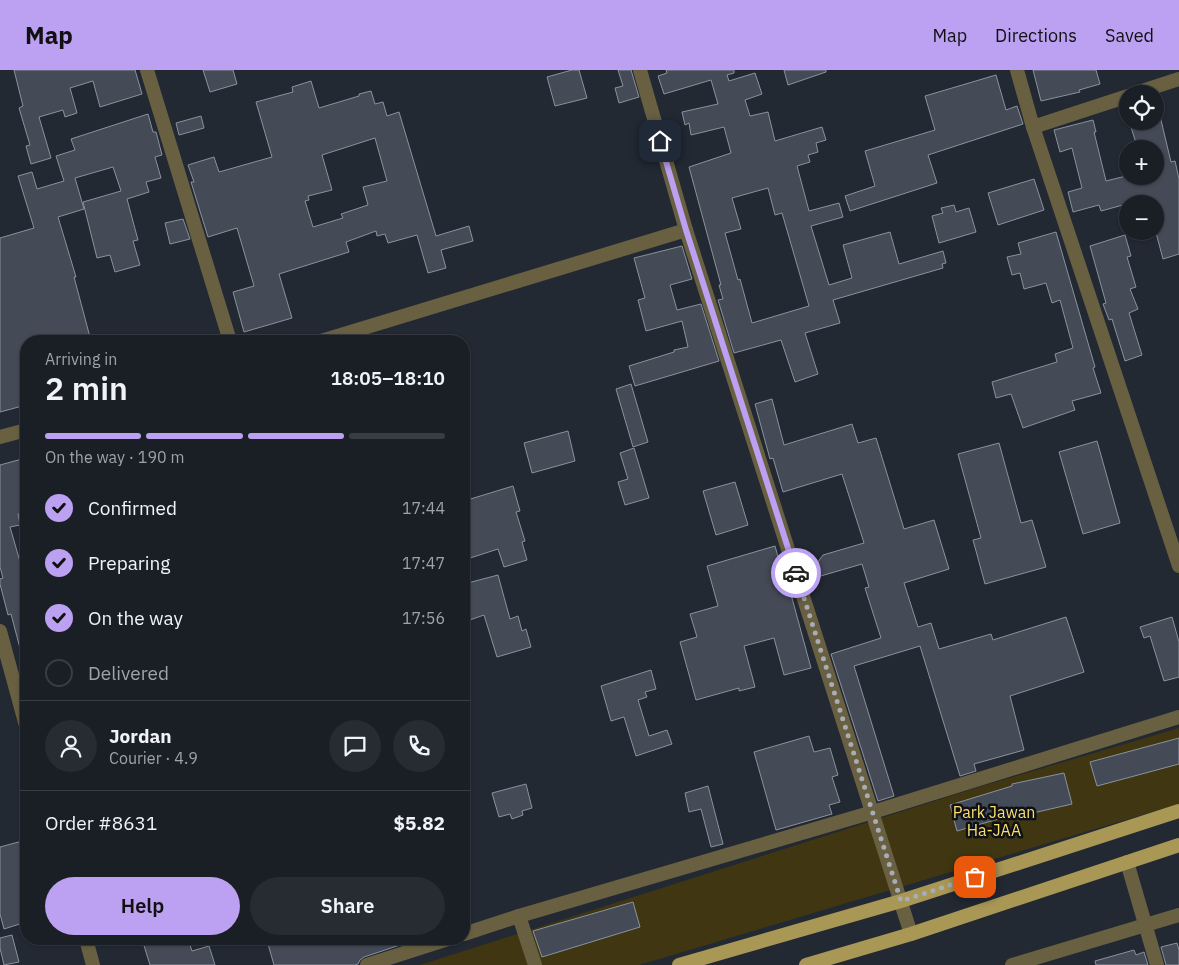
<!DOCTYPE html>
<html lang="en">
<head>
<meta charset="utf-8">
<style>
  body { margin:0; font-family:"IBM Plex Sans",sans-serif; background:#272c32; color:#f1f3f6; height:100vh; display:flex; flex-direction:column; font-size:19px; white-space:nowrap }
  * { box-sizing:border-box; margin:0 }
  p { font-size:16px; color:#9fa2a7 }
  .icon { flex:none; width:28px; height:28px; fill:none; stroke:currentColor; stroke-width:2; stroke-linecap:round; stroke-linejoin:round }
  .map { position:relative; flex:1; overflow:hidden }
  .panel { position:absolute; left:20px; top:265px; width:450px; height:610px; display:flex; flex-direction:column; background:#1a1f26; border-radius:20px; box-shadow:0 1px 4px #0004,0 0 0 1px #383d43 }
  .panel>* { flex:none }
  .buttons { position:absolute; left:1119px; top:15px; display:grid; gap:10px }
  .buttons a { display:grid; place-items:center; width:45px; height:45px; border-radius:50%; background:#1a1f26; box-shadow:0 1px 4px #0004,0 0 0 1px #383d43; font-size:25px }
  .pin { position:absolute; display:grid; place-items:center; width:42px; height:42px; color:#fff; margin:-21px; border-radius:10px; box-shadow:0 2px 8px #0006 }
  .courier { position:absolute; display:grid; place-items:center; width:50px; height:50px; margin:-25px; border:4px solid #bca0f2; border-radius:50%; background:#fff; color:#222; box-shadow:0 1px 6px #0007 }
  .overview em { font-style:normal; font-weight:600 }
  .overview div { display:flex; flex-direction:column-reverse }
  .overview { display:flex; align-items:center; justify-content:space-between; height:85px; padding:0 25px }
  h1 { font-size:32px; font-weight:600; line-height:38px }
  .bar { display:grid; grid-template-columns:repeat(4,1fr); gap:8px 5px; align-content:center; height:60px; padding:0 25px }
  .bar i { height:6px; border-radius:4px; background:#383d43 }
  .bar .selected { background:#bca0f2 }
  .bar p { grid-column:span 4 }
  .line { display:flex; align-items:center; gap:12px; padding:0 25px; border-top:1px solid #383d43 }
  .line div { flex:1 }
  .round { display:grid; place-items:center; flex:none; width:52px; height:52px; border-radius:26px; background:#272c32 }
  ol { padding:0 25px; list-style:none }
  li { display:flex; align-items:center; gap:15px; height:55px }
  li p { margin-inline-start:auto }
  li .icon { padding:5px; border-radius:50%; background:#bca0f2; color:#111; stroke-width:4 }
  li:last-child { color:#9fa2a7 }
  li i { width:28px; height:28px; border:2px solid #383d43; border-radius:50% }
  .primary-button { display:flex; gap:10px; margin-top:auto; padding:10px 25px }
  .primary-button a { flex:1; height:58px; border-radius:30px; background:#bca0f2; color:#111; font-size:20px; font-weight:600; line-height:58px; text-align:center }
  .primary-button a+a { background:#272c32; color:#f1f3f6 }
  header { display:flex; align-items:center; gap:30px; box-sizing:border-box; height:70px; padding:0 25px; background:#bca0f2; color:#111 }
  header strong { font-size:24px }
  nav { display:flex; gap:28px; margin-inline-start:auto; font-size:18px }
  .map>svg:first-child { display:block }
  .green { fill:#403712 }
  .building { fill:#444b57; stroke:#8a929f; fill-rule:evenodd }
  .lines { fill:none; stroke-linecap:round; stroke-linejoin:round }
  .minor { stroke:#696042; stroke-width:14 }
  .tertiary { stroke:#696042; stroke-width:14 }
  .primary { stroke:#a99756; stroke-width:14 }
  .done { stroke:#a7acb5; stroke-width:5; stroke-dasharray:0 9 }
  .route { stroke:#bca0f2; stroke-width:6 }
  .labels { text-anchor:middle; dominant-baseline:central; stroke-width:5; stroke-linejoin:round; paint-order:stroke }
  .park-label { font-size:16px; fill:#fbde70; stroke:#0e1116 }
</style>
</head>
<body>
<header>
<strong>Map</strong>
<nav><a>Map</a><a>Directions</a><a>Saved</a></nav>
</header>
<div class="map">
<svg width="1179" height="895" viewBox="0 0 1179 895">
  <rect width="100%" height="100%" fill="#222933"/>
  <polygon class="green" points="1179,658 1179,734 639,895 420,895 979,717"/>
  <g class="building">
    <polygon points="14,0 135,0 142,24 100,37 93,11 70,18 77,43 65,47 63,40 39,47 51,88 31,94 26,76 30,75 19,38 23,36"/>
    <polygon points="203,0 233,0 237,14 210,22"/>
    <polygon points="572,0 579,0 587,28 555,36 547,7"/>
    <polygon points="618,0 631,0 639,27 619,33 615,18 623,16"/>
    <path d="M666,0H734V3L727,5L729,11L755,3L762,24L745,30L750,46L768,42L775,71L822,57L826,70L816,73L818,82L808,85L810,92L797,96L809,141L839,133L843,147L811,156L829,215L852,208L843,175L890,162L899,194L943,181L946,193L942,194L943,198L833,230L840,253L805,263L818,304L795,312L781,270L734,283L718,230L723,229L719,215H721L689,97L731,83L724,57L691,65L689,53L685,55L682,42L718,34L711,10L664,24L658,6L667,3ZM768,118L775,145L782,143L809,236L752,253L740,209L738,210L725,163L741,159L732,128Z"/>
    <polygon points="784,0 826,0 826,2 788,15"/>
    <polygon points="1033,0 1096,0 1100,14 1079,20 1080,22 1041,31"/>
    <polygon points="996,5 1006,40 1017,36 1023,54 928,85 937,113 850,141 845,126 875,116 865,81 935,60 925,26"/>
    <path d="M311,11L319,38L359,26V24L371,21L375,34L383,32L387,46L399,42L436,166L469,156L473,171L441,180L446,198L428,203L417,165L388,173L385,164L377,166L376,161L346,172L349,182L279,204L292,248L244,262L233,222L254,216L237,158L208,167L191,112H194L188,95L214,87L219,102L272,87L256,32L293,22L292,17ZM375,68L387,111L363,117L368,135L341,144L343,148L313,157L305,131L309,130L308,126L332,120L322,85Z"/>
    <polygon points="148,44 153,62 156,62 162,85 155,87 161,108 146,112 149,122 127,129 138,170 133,171 140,195 115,202 110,185 97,188 83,132 121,121 113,97 75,108 84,139 58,147 76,207 74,207 91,271 26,271 26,335 0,342 0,168 34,158 18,106 32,102 37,119 64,111 56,86 75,80 71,69"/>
    <polygon points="201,46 204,58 179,65 176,53"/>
    <polygon points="1155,46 1160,46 1171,92 1175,91 1179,109 1179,184 1163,189 1155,159 1155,134 1142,134 1141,130 1101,141 1099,135 1073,142 1068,122 1082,118 1072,78 1060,82 1054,60 1093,50 1096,62 1094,62 1106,111 1126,106 1155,106 1155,79 1151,79 1150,76 1138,79 1129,51 1155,51"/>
    <polygon points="1034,109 1044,140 998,155 988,123"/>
    <polygon points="954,135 956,142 969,138 976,162 939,173 932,146 943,143 941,138"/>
    <polygon points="183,149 190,169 170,174 165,153"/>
    <polygon points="1056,162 1095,297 1093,298 1101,323 1072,331 1075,340 1023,358 1011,324 996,328 992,312 1057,292 1055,284 1073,278 1060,230 1052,233 1046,213 1024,219 1020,203 1012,205 1007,187 1021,184 1018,173"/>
    <polygon points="1125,165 1131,186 1127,187 1136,217 1130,219 1138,239 1129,243 1142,285 1125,291 1112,249 1109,250 1103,234 1106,233 1090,176"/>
    <polygon points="682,176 692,209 670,215 677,240 701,234 719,291 635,316 629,296 674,282 674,280 688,277 682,251 646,261 638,230 645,228 634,188"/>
    <polygon points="631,314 648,372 633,377 616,319"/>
    <polygon points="772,329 784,375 852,354 858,373 876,368 904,459 934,450 949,499 904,513 918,557 931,553 939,579 991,564 993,570 1066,547 1084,602 1010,626 1024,680 974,694 976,701 960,706 920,576 854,596 894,726 878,731 831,584 881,568 865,518 869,517 862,494 807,510 806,508 823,485 864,473 842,404 783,422 773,388 770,389 755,334"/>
    <polygon points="568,361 575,391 532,403 524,373"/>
    <polygon points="1097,371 1120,453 1083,464 1059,382"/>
    <polygon points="999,373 1021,453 1032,450 1046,497 985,514 973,470 981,468 958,384"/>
    <polygon points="634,378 649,428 625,435 618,412 628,409 620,383"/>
    <polygon points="22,389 26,406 26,441 18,444 20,455 10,457 23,502 26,501 26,586 22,586 11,544 8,545 0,514 0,509 3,508 0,497 0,395"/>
    <polygon points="735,412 748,455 716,465 703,421"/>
    <polygon points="513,416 520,441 516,442 525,471 522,472 527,490 504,497 498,479 464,490 464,431"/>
    <polygon points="775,476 786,516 788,516 792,528 811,598 784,605 774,568 744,576 755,617 739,621 739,618 696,630 680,572 697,567 690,544 718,536 707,496"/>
    <polygon points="498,505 510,549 518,546 522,561 526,559 531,577 497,587 484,545 464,552 464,514"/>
    <polygon points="1172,547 1179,572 1179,607 1164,611 1150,566 1144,568 1140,557"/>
    <polygon points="651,600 656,619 645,622 647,627 638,630 649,666 667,660 672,674 636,686 624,647 611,651 601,616"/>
    <polygon points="809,666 814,682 830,678 838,705 832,707 840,732 829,735 832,744 776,760 754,682"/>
    <polygon points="1179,668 1179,694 1097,716 1090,692"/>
    <polygon points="1064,703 1072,734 1020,746 1019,743 957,761 950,735 1012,716 1012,714"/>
    <polygon points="526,714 532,738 522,741 523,745 512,749 510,744 499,747 492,723"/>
    <polygon points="708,716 723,774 711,777 701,739 689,742 685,723"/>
    <polygon points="26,770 26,852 4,859 0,844 0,777"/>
    <polygon points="633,832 640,857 542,887 533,861"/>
    <polygon points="12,865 19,892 4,895 0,878 0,868"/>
    <polygon points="142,869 188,869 192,881 209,876 215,895 150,895"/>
    <polygon points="287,869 402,869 403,874 364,887 360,890 358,894 355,895 274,895 268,874"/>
    <polygon points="1177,873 1179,880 1179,895 1166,895 1161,877"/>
    <polygon points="1134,880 1136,885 1144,882 1148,895 1096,895 1095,891"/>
  </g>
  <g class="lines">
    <g class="minor">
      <polyline points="147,0 230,271"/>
      <polyline points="640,0 686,160"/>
      <polyline points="1133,24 1179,9"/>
      <polyline points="1033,57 1128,26"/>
      <polyline points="321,271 686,160 911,864"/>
      <polyline points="0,367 26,360"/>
      <polyline points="0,561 26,656"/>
      <polyline points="1127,792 1157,895"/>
      <polyline points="519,846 535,895"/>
      <polyline points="464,864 519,846 873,742 1179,647"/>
      <polyline points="86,869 93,895"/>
      <polyline points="367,895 448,869"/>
      <polyline points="1012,895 1179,845"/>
    </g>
    <polyline class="tertiary" points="1017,0 1033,57 1179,496"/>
    <g class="primary">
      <polyline points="679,895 901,831 1179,741"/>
      <polyline points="806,895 911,864 1179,775"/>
    </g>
  </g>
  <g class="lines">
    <polyline class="done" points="796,503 901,831 975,807"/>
    <polyline class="route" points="660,71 686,160 796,503"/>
  </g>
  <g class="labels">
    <g class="park-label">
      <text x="994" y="742">Park Jawan<tspan x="994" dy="18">Ha-JAA</tspan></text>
    </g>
  </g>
</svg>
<div class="buttons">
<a><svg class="icon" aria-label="locate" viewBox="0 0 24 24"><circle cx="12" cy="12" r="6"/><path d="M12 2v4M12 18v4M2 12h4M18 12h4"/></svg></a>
<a>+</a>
<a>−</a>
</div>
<div class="pin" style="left:975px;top:807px;background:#ea580c"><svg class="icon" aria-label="bag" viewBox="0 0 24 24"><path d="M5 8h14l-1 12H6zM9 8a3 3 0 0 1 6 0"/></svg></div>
<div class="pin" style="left:660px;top:71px;background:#1f2937"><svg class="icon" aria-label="home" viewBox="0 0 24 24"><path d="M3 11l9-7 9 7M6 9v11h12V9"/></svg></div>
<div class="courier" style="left:796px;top:503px"><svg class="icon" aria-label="car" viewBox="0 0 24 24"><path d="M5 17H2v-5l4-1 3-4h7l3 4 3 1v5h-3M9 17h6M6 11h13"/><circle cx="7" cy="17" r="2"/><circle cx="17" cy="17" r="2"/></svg></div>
<section class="panel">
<div class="overview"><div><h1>2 min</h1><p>Arriving in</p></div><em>18:05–18:10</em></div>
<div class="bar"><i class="selected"></i><i class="selected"></i><i class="selected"></i><i></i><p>On the way · 190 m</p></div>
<ol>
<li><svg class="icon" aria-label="check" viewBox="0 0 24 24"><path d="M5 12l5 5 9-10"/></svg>Confirmed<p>17:44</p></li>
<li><svg class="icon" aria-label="check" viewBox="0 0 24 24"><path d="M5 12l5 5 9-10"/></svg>Preparing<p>17:47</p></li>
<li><svg class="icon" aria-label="check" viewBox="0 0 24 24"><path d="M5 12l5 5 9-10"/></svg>On the way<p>17:56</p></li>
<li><i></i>Delivered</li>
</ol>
<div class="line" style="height:90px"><a class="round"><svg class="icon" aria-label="person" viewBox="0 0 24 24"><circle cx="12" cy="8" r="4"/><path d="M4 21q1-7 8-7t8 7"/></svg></a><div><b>Jordan</b><p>Courier · 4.9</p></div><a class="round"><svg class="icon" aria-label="chat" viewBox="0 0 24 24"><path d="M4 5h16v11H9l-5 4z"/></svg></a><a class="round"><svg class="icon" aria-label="phone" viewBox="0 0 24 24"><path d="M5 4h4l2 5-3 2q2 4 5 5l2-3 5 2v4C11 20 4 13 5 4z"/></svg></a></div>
<div class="line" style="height:65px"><div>Order #8631</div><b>$5.82</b></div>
<div class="primary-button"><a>Help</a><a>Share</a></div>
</section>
</div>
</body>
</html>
